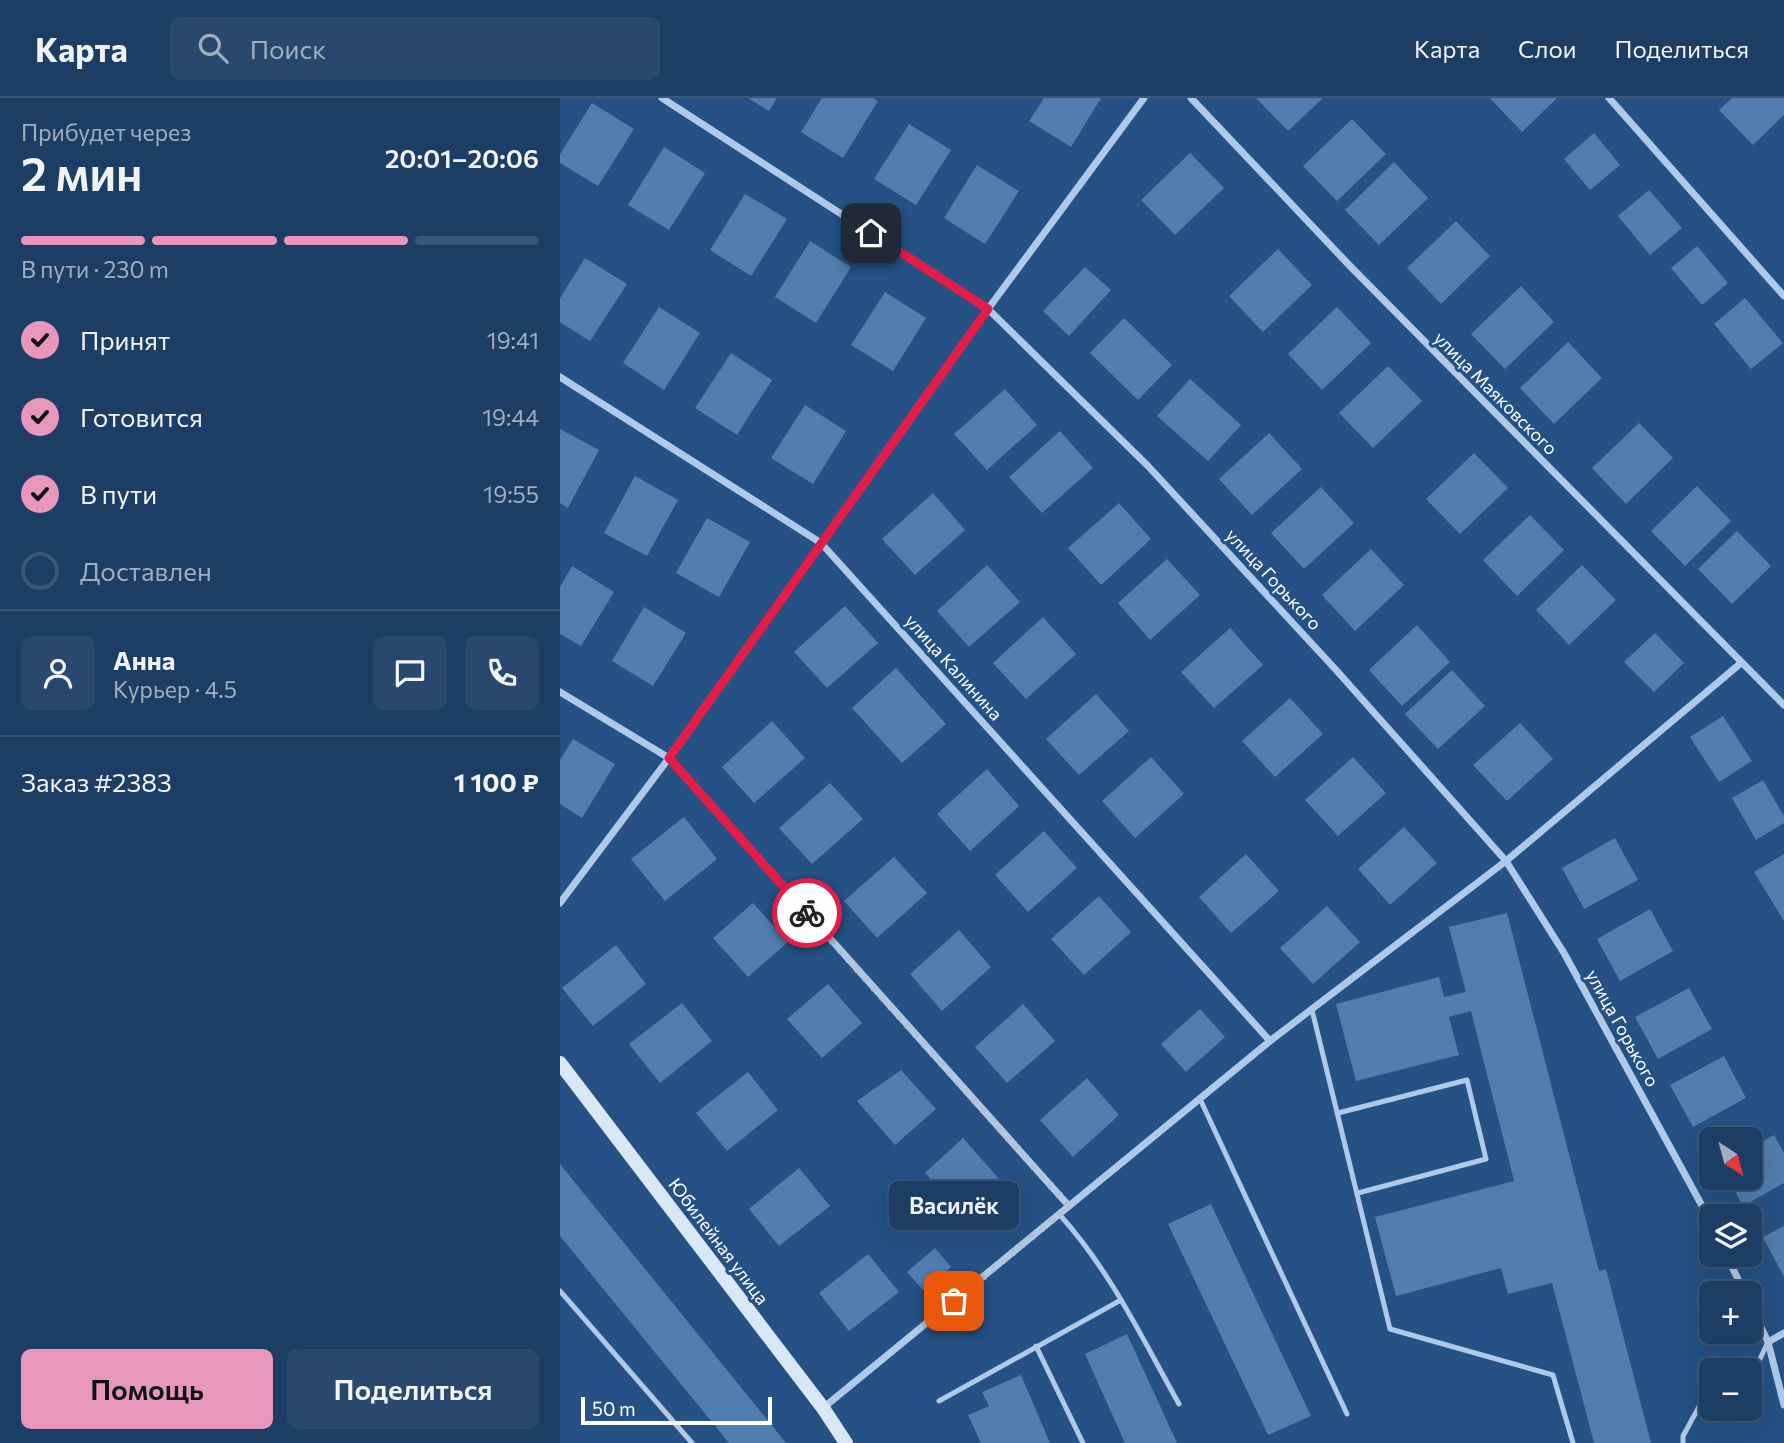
<!DOCTYPE html>
<html lang="ru">
<head>
<meta charset="utf-8">
<style>
  body { margin:0; font-family:Commissioner,sans-serif; background:#29486d; color:#f1f3f6; height:100vh; display:flex; flex-direction:column; font-size:26px; white-space:nowrap }
  * { box-sizing:border-box; margin:0 }
  p { font-size:23px; color:#a0aebf }
  .icon { flex:none; width:38px; height:38px; fill:none; stroke:currentColor; stroke-width:2; stroke-linecap:round; stroke-linejoin:round }
  .map { position:relative; flex:1; overflow:hidden }
  .drawer { display:flex; flex-direction:column; background:#1c3d64; width:560px }
  .drawer>* { flex:none }
  .needle { width:46px; rotate:144deg }
  .tools { position:absolute; left:1139px; top:1029px; display:grid; gap:14px }
  .tools a { display:grid; place-items:center; width:63px; height:63px; border-radius:10px; background:#1c3d64; box-shadow:0 7px 28px #0002,0 0 0 2px #3a5678; font-size:35px }
  .scale { position:absolute; left:21px; bottom:18px; width:191px; box-sizing:border-box; padding-left:7px; border:4px solid #fff; border-top:0; font-size:19px; line-height:24px; white-space:nowrap; color:#fff; -webkit-text-stroke:5px #255185; paint-order:stroke }
  .pin { position:absolute; display:grid; place-items:center; width:60px; height:60px; color:#fff; margin:-30px; border-radius:14px; box-shadow:0 4px 10px #0006 }
  .courier { position:absolute; display:grid; place-items:center; width:70px; height:70px; margin:-35px; border:5px solid #e11d48; border-radius:50%; background:#fff; color:#222; box-shadow:0 2px 9px #0007 }
  .bubble { position:absolute; height:49px; border-radius:10px; background:#1c3d64; box-shadow:0 7px 28px #0002,0 0 0 2px #3a5678; font-size:23px; font-weight:600; line-height:49px; text-align:center }
  .head em { font-style:normal; font-weight:600 }
  .head div { display:flex; flex-direction:column-reverse }
  .head { display:flex; align-items:center; justify-content:space-between; height:119px; padding:0 21px }
  h1 { font-size:46px; font-weight:600; line-height:52px }
  .bar { display:grid; grid-template-columns:repeat(4,1fr); gap:10px 7px; align-content:center; height:84px; padding:0 21px }
  .bar i { height:9px; border-radius:5px; background:#3a5678 }
  .bar .current { background:#e797bd }
  .bar p { grid-column:span 4 }
  .line { display:flex; align-items:center; gap:18px; padding:0 21px; border-top:2px solid #3a5678 }
  .line div { flex:1 }
  .round { display:grid; place-items:center; flex:none; width:74px; height:74px; border-radius:10px; background:#29486d }
  ol { padding:0 21px; list-style:none }
  li { display:flex; align-items:center; gap:21px; height:77px }
  li p { margin-inline-start:auto }
  li .icon { padding:7px; border-radius:50%; background:#e797bd; color:#111; stroke-width:4 }
  li:last-child { color:#a0aebf }
  li i { width:38px; height:38px; border:4px solid #3a5678; border-radius:50% }
  .button { display:flex; gap:14px; margin-top:auto; padding:14px 21px }
  .button a { flex:1; height:80px; border-radius:10px; background:#e797bd; color:#111; font-size:28px; font-weight:600; line-height:80px; text-align:center }
  .button a+a { background:#29486d; color:#f1f3f6 }
  header { display:flex; align-items:center; gap:42px; box-sizing:border-box; height:98px; padding:0 35px; background:#1c3d64; border-bottom:2px solid #3a5678 }
  header strong { font-size:33px }
  nav { display:flex; gap:38px; margin-inline-start:auto; font-size:24px }
  .search { width:490px; height:63px; background:#29486d; display:flex; align-items:center; gap:18px; box-sizing:border-box; padding:0 24px; border-radius:10px; color:#a0aebf; font-size:26px }
  main { display:flex; flex:1; min-height:0 }
  .map>svg:first-child { display:block }
  .building { fill:#517daf }
  .lines { fill:none; stroke-linecap:round; stroke-linejoin:round }
  .lane { stroke:#afcae8; stroke-width:5 }
  .street { stroke:#afcae8; stroke-width:7 }
  .secondary { stroke:#d9e7f7; stroke-width:14 }
  .done { stroke:#b3c2d4; stroke-width:7; stroke-dasharray:0 12.6 }
  .route { stroke:#e11d48; stroke-width:9 }
  .labels { text-anchor:middle; dominant-baseline:central; stroke-width:6; stroke-linejoin:round; paint-order:stroke }
  .street-label { font-size:18px; fill:#fff; stroke:#255185 }
</style>
</head>
<body>
<header>
<strong>Карта</strong>
<div class="search"><svg class="icon" aria-label="search" viewBox="0 0 24 24"><circle cx="10" cy="10" r="6"/><path d="M15 15l6 6"/></svg>Поиск</div>
<nav><a>Карта</a><a>Слои</a><a>Поделиться</a></nav>
</header>
<main>
<section class="drawer">
<div class="head"><div><h1>2 мин</h1><p>Прибудет через</p></div><em>20:01–20:06</em></div>
<div class="bar"><i class="current"></i><i class="current"></i><i class="current"></i><i></i><p>В пути · 230 m</p></div>
<ol>
<li><svg class="icon" aria-label="check" viewBox="0 0 24 24"><path d="M5 12l5 5 9-10"/></svg>Принят<p>19:41</p></li>
<li><svg class="icon" aria-label="check" viewBox="0 0 24 24"><path d="M5 12l5 5 9-10"/></svg>Готовится<p>19:44</p></li>
<li><svg class="icon" aria-label="check" viewBox="0 0 24 24"><path d="M5 12l5 5 9-10"/></svg>В пути<p>19:55</p></li>
<li><i></i>Доставлен</li>
</ol>
<div class="line" style="height:126px"><a class="round"><svg class="icon" aria-label="person" viewBox="0 0 24 24"><circle cx="12" cy="8" r="4"/><path d="M4 21q1-7 8-7t8 7"/></svg></a><div><b>Анна</b><p>Курьер · 4.5</p></div><a class="round"><svg class="icon" aria-label="chat" viewBox="0 0 24 24"><path d="M4 5h16v11H9l-5 4z"/></svg></a><a class="round"><svg class="icon" aria-label="phone" viewBox="0 0 24 24"><path d="M5 4h4l2 5-3 2q2 4 5 5l2-3 5 2v4C11 20 4 13 5 4z"/></svg></a></div>
<div class="line" style="height:91px"><div>Заказ #2383</div><b>1 100 ₽</b></div>
<div class="button"><a>Помощь</a><a>Поделиться</a></div>
</section>
<div class="map">
<svg width="1224" height="1345" viewBox="0 0 1224 1345">
  <rect width="100%" height="100%" fill="#255185"/>
  <g class="building">
    <polygon points="188,0 217,0 209,13"/>
    <polygon points="262,0 313,0 318,3 283,60 241,34"/>
    <polygon points="484,0 541,0 511,49 469,23"/>
    <polygon points="696,0 763,0 728,33"/>
    <polygon points="930,0 997,0 962,34"/>
    <polygon points="1172,0 1224,0 1224,17 1193,47 1159,12"/>
    <polygon points="32,5 74,31 38,88 0,65 0,56"/>
    <polygon points="792,21 826,56 777,103 743,68"/>
    <polygon points="349,26 391,52 356,107 314,81"/>
    <polygon points="1034,35 1060,67 1030,92 1004,61"/>
    <polygon points="104,49 145,75 109,132 68,107"/>
    <polygon points="630,55 664,90 615,137 581,102"/>
    <polygon points="834,64 868,100 819,147 785,112"/>
    <polygon points="417,67 459,93 425,146 384,120"/>
    <polygon points="1089,92 1122,130 1090,157 1058,118"/>
    <polygon points="185,96 227,121 191,178 150,152"/>
    <polygon points="896,123 930,158 881,206 847,170"/>
    <polygon points="250,143 291,169 256,225 215,199"/>
    <polygon points="1137,148 1168,185 1142,207 1111,170"/>
    <polygon points="718,151 752,187 703,234 669,198"/>
    <polygon points="25,160 67,186 30,243 0,224 0,200"/>
    <polygon points="525,169 551,192 509,238 483,213"/>
    <polygon points="961,188 994,224 945,271 911,236"/>
    <polygon points="325,194 366,220 333,273 291,247"/>
    <polygon points="1185,200 1223,245 1191,271 1154,226"/>
    <polygon points="99,209 140,235 104,292 63,265"/>
    <polygon points="777,209 811,245 762,292 728,256"/>
    <polygon points="564,220 612,267 578,302 530,255"/>
    <polygon points="1008,244 1042,280 994,326 960,290"/>
    <polygon points="171,255 212,282 177,337 135,310"/>
    <polygon points="828,268 862,303 813,350 779,315"/>
    <polygon points="630,281 681,327 648,363 597,318"/>
    <polygon points="445,291 477,327 427,372 394,336"/>
    <polygon points="245,307 286,333 253,386 211,360"/>
    <polygon points="1079,325 1113,360 1066,406 1032,370"/>
    <polygon points="0,331 39,352 8,410 0,405"/>
    <polygon points="500,333 533,370 482,415 449,379"/>
    <polygon points="709,335 742,371 692,417 659,381"/>
    <polygon points="914,355 948,390 900,436 866,401"/>
    <polygon points="75,378 118,402 87,458 44,435"/>
    <polygon points="1137,388 1171,423 1125,468 1091,433"/>
    <polygon points="761,389 794,425 744,471 711,435"/>
    <polygon points="373,395 405,432 355,477 322,441"/>
    <polygon points="559,405 591,441 541,487 508,450"/>
    <polygon points="970,417 1004,452 957,498 923,462"/>
    <polygon points="147,420 190,444 159,499 116,475"/>
    <polygon points="1177,433 1211,468 1172,506 1138,471"/>
    <polygon points="811,451 844,487 795,533 762,497"/>
    <polygon points="607,461 640,497 590,542 558,505"/>
    <polygon points="427,467 460,504 409,549 377,513"/>
    <polygon points="1022,467 1056,502 1009,547 976,512"/>
    <polygon points="12,468 54,494 21,548 0,536 0,489"/>
    <polygon points="285,508 318,545 267,590 234,554"/>
    <polygon points="84,509 126,535 93,588 52,563"/>
    <polygon points="483,519 516,556 466,601 433,565"/>
    <polygon points="857,527 890,564 842,608 809,572"/>
    <polygon points="670,530 703,567 654,610 621,574"/>
    <polygon points="1095,535 1124,565 1094,594 1064,564"/>
    <polygon points="336,570 386,626 342,665 292,610"/>
    <polygon points="892,572 925,608 878,651 845,616"/>
    <polygon points="536,596 569,633 519,677 486,641"/>
    <polygon points="730,600 763,636 715,679 682,643"/>
    <polygon points="1163,618 1192,663 1159,684 1130,639"/>
    <polygon points="212,623 245,660 194,705 162,669"/>
    <polygon points="960,625 993,661 947,703 913,667"/>
    <polygon points="13,641 55,666 22,720 0,706 0,662"/>
    <polygon points="591,659 624,696 575,740 542,703"/>
    <polygon points="793,659 826,695 778,738 745,702"/>
    <polygon points="427,671 459,708 410,753 377,716"/>
    <polygon points="1203,682 1224,718 1224,725 1196,742 1172,700"/>
    <polygon points="270,685 303,721 252,766 219,730"/>
    <polygon points="124,719 157,761 105,803 71,761"/>
    <polygon points="844,729 877,765 830,807 798,771"/>
    <polygon points="484,733 517,770 468,814 435,777"/>
    <polygon points="1055,740 1078,782 1024,811 1002,770"/>
    <polygon points="686,756 719,793 671,835 639,799"/>
    <polygon points="1224,756 1224,823 1194,774"/>
    <polygon points="334,759 367,795 317,840 284,803"/>
    <polygon points="539,798 571,834 524,877 491,841"/>
    <polygon points="193,805 228,844 188,879 153,840"/>
    <polygon points="767,808 800,844 753,886 720,850"/>
    <polygon points="1090,811 1113,853 1060,883 1037,841"/>
    <polygon points="947,815 1039,1173 1046,1171 1091,1345 1034,1345 992,1185 948,1196 941,1170 836,1198 815,1119 954,1083 911,913 889,919 899,957 796,983 776,906 879,879 884,899 906,894 889,829"/>
    <polygon points="399,832 431,869 382,913 350,876"/>
    <polygon points="56,847 86,886 33,928 2,890"/>
    <polygon points="268,886 302,925 262,960 227,921"/>
    <polygon points="1129,890 1152,931 1098,961 1075,919"/>
    <polygon points="122,905 152,943 100,985 69,946"/>
    <polygon points="463,906 495,943 447,985 415,949"/>
    <polygon points="640,911 665,939 626,974 601,946"/>
    <polygon points="1164,958 1186,1000 1133,1029 1110,987"/>
    <polygon points="341,972 376,1011 335,1047 297,1003"/>
    <polygon points="188,974 218,1012 167,1053 136,1015"/>
    <polygon points="527,980 559,1017 513,1059 480,1022"/>
    <polygon points="1214,1037 1224,1055 1224,1085 1183,1108 1168,1080 1190,1080 1190,1050"/>
    <polygon points="403,1040 455,1099 419,1133 365,1075"/>
    <polygon points="0,1066 226,1345 169,1345 0,1138"/>
    <polygon points="239,1070 270,1108 219,1148 189,1111"/>
    <polygon points="651,1106 751,1318 708,1337 608,1126"/>
    <polygon points="1224,1128 1224,1179 1203,1139"/>
    <polygon points="375,1150 391,1169 363,1192 347,1174"/>
    <polygon points="308,1156 339,1194 289,1233 259,1195"/>
    <polygon points="567,1236 617,1345 565,1345 525,1256"/>
    <polygon points="461,1277 490,1345 421,1345 408,1317 429,1308 422,1294"/>
  </g>
  <g class="lines">
    <g class="lane">
      <polyline points="752,912 830,1231 993,1277 1013,1345"/>
      <polyline points="640,1001 787,1316"/>
      <polyline points="778,1015 907,982 926,1061 798,1095"/>
      <path d="M499,1116C550,1172 582,1240 619,1306"/>
      <polyline points="0,1193 132,1345"/>
      <polyline points="476,1248 523,1345"/>
      <polyline points="1190,1282 1208,1244"/>
      <polyline points="379,1303 561,1202"/>
      <polyline points="1123,1345 1123,1338 1141,1305 1152,1300"/>
    </g>
    <g class="street">
      <polyline points="102,0 428,211 588,368 777,573 946,763 1004,855 1152,1126"/>
      <polyline points="631,0 790,168 1224,607"/>
      <polyline points="1049,0 1224,198"/>
      <polyline points="0,279 261,445 710,943"/>
      <polyline points="0,594 109,660 509,1108"/>
      <polyline points="0,805 109,660 428,211 584,0"/>
      <polyline points="1166,1157 1185,1195"/>
      <polyline points="1190,1206 1208,1244 1224,1307"/>
      <polyline points="1208,1244 1224,1235"/>
      <polyline points="263,1310 710,943 946,763 1181,565"/>
    </g>
    <polyline class="secondary" points="0,965 263,1310 286,1345"/>
  </g>
  <g class="lines">
    <polyline class="done" points="247,815 509,1108 394,1203"/>
    <polyline class="route" points="247,815 109,660 428,211 311,135"/>
  </g>
  <g class="labels">
    <g class="street-label">
      <text transform="translate(936 295) rotate(45)">улица Маяковского</text>
      <text transform="translate(714 481) rotate(47)">улица Горького</text>
      <text transform="translate(394 569) rotate(48)">улица Калинина</text>
      <text transform="translate(1063 930) rotate(61)">улица Горького</text>
      <text transform="translate(159 1143) rotate(53)">Юбилейная улица</text>
    </g>
  </g>
</svg>
<div class="tools">
<a><svg class="needle" viewBox="-14 -14 28 28"><path d="M0-13l5 13h-10z" fill="#e53935"/><path d="M0 13l5-13h-10z" fill="#a0aebf"/></svg></a>
<a><svg class="icon" aria-label="layers" viewBox="0 0 24 24"><path d="M12 4l9 5-9 5-9-5zM3 14l9 5 9-5"/></svg></a>
<a>+</a>
<a>−</a>
</div>
<div class="scale">50 m</div>
<div class="pin" style="left:394px;top:1203px;background:#ea580c"><svg class="icon" aria-label="bag" viewBox="0 0 24 24"><path d="M5 8h14l-1 12H6zM9 8a3 3 0 0 1 6 0"/></svg></div>
<div class="pin" style="left:311px;top:135px;background:#1f2937"><svg class="icon" aria-label="home" viewBox="0 0 24 24"><path d="M3 11l9-7 9 7M6 9v11h12V9"/></svg></div>
<div class="courier" style="left:247px;top:815px"><svg class="icon" aria-label="bike" viewBox="0 0 24 24"><circle cx="6" cy="16" r="4"/><circle cx="18" cy="16" r="4"/><path d="M6 16l4-8h5l3 8M10 8l3 8H6M13 5h3"/></svg></div>
<div class="bubble" style="left:329px;top:1083px;width:130px">Василёк</div>
</div>
</main>
</body>
</html>
